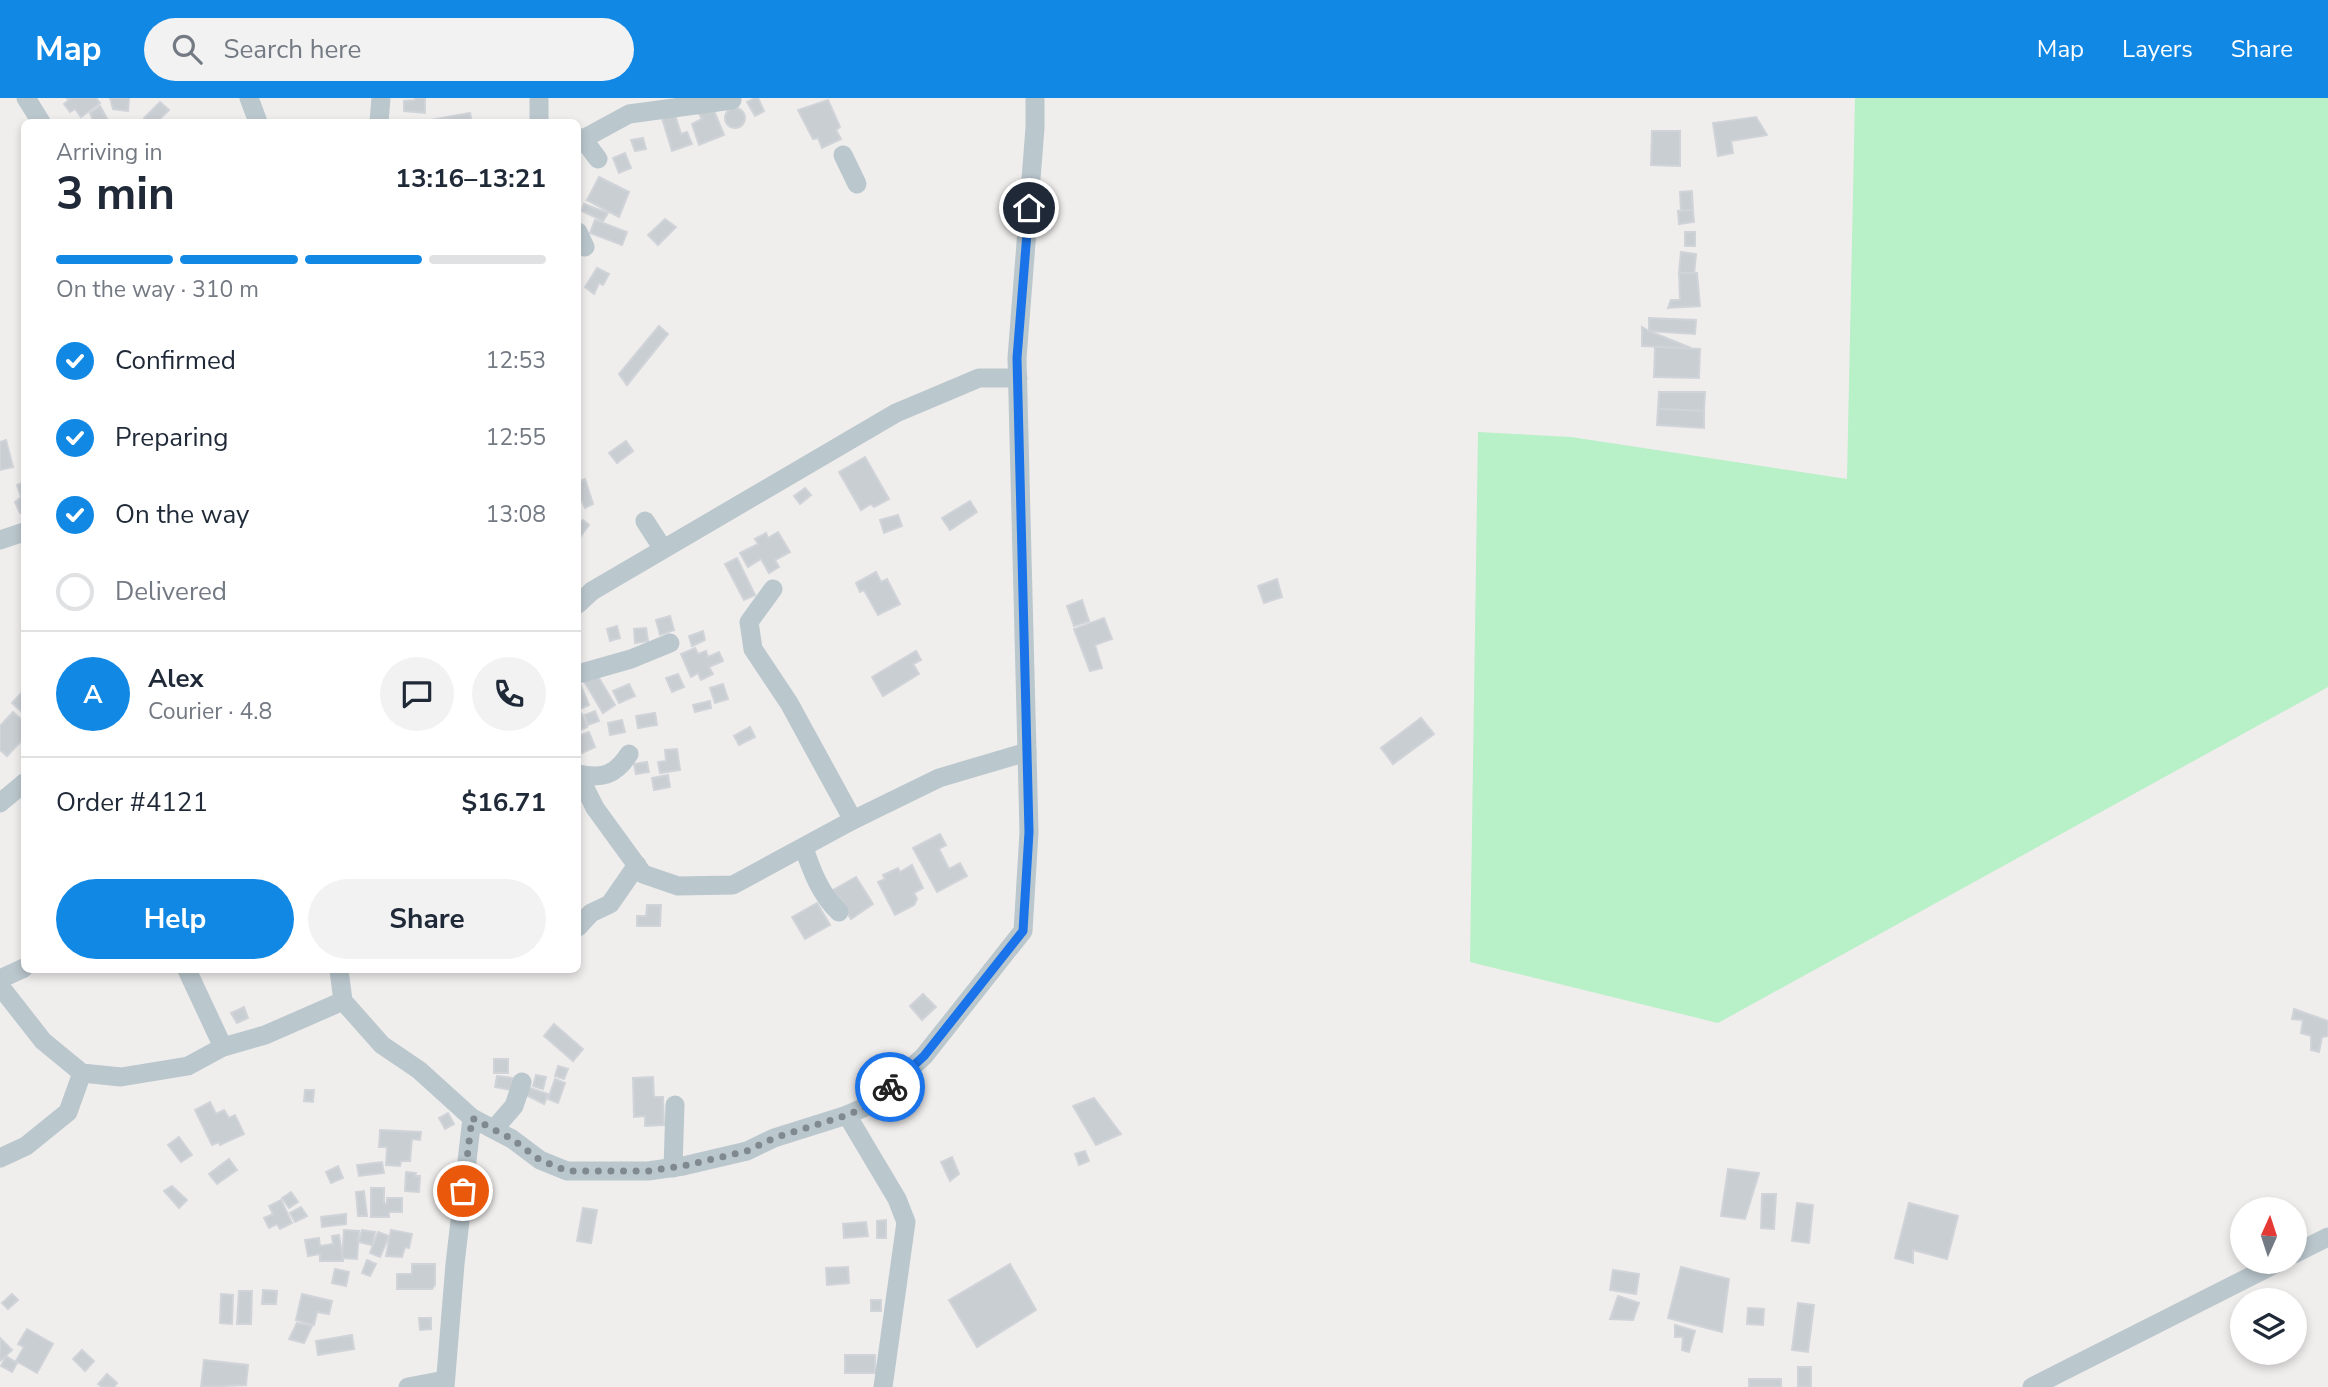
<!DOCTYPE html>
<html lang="en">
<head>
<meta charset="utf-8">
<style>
  body { margin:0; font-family:"Nunito Sans",sans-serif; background:#f2f2f3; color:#1f2937; height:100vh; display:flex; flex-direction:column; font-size:26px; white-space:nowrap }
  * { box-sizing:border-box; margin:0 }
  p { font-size:23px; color:#747a83 }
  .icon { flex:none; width:38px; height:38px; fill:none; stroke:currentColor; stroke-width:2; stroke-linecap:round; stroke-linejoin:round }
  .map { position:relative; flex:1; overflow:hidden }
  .details { position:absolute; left:21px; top:21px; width:560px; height:854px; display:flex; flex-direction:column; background:#fff; border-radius:10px; box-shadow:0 4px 10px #0003 }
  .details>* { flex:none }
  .needle { width:46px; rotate:3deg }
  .controls { position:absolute; left:2230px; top:1099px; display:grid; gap:14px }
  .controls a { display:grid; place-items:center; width:77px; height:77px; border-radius:50%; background:#fff; box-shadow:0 4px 10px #0003; font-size:35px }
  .pin { position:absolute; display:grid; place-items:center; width:60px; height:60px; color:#fff; margin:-30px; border:4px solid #fff; border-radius:50%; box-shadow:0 2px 7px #0007 }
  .courier { position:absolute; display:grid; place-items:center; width:70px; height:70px; margin:-35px; border:5px solid #1a73e8; border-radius:50%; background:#fff; color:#222; box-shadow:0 2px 9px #0007 }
  .headline em { font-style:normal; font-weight:700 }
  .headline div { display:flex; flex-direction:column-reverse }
  .headline { display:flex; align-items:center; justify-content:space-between; height:119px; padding:0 35px }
  h1 { font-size:46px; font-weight:700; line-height:52px }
  .bar { display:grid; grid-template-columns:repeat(4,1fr); gap:10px 7px; align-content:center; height:84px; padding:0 35px }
  .bar i { height:9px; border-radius:5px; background:#e0e1e3 }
  .bar .current { background:#1288e5 }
  .bar p { grid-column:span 4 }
  .line { display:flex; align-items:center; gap:18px; padding:0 35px; border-top:2px solid #e0e1e3 }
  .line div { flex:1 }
  .round { display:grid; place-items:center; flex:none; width:74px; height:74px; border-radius:37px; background:#f2f2f3 }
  ol { padding:0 35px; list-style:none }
  li { display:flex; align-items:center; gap:21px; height:77px }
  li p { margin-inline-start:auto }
  li .icon { padding:7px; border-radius:50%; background:#1288e5; color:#fff; stroke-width:4 }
  li:last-child { color:#747a83 }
  li i { width:38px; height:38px; border:4px solid #e0e1e3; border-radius:50% }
  .action { display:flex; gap:14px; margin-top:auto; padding:14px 35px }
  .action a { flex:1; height:80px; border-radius:42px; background:#1288e5; color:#fff; font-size:28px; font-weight:700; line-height:80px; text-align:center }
  .action a+a { background:#f2f2f3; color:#1f2937 }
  header { display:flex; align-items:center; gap:42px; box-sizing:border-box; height:98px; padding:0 35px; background:#1288e5; color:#fff }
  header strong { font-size:33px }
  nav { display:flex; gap:38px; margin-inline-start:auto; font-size:24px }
  .search { width:490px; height:63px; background:#f2f2f3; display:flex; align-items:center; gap:18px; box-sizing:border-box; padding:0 24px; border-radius:38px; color:#747a83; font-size:26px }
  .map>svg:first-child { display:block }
  .green { fill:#b8f0c7 }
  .building { fill:#c9ced2; stroke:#d0d4d9; stroke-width:2 }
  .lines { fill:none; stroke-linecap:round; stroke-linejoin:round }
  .street { stroke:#bac7cd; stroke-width:19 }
  .done { stroke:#80898e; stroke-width:7; stroke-dasharray:0 12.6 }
  .route { stroke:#1a73e8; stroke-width:9 }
</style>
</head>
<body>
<header>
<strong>Map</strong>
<div class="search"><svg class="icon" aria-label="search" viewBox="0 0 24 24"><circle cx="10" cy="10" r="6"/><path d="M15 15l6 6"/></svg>Search here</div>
<nav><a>Map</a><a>Layers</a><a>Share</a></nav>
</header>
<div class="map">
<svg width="2328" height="1289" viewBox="0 0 2328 1289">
  <rect width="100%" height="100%" fill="#f0eded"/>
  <polygon class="green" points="1855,0 2328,0 2328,589 1718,925 1470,864 1478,334 1571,339 1847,381"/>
  <g class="building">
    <polygon points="67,0 96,0 100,5 81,19 75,11 70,14 64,6 69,2"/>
    <polygon points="110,0 129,0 128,13 113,11"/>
    <polygon points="415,0 425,0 425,15 404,13 404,3 415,2"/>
    <polygon points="755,0 758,0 764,13 755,18 747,4"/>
    <polygon points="828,2 840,29 836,32 841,41 822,50 818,40 813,41 798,12"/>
    <polygon points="160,4 169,12 157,24 147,24 144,20"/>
    <polygon points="100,8 109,24 94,24 90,15"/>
    <polygon points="712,8 724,37 699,47 692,26 702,21 698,14"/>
    <circle cx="735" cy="20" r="10"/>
    <polygon points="470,15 472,24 430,24 430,22"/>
    <polygon points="675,17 681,36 687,34 692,46 672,53 662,20"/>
    <polygon points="1756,19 1767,37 1731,43 1733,55 1718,58 1713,25"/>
    <polygon points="1652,33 1680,33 1680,68 1651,67"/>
    <polygon points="643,40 646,51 635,53 631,42"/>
    <polygon points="625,55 631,70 619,75 613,60"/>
    <polygon points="599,79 629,94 619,119 587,102"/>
    <polygon points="1692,93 1693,112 1681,113 1680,94"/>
    <polygon points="584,106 608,115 603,123 582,113"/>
    <polygon points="1693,112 1694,124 1679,126 1678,113"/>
    <polygon points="665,121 676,129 658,147 648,137"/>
    <polygon points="595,122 627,134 622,147 590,135"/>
    <rect x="1685" y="134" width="10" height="14"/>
    <polygon points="1681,154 1696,156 1694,177 1679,175"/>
    <polygon points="597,170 609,176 603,187 599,185 594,196 585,189"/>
    <polygon points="1679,175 1697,175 1700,208 1668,210 1671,202 1680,202"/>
    <polygon points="1649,220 1696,222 1695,236 1649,233"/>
    <polygon points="659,228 668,236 627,287 619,276"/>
    <polygon points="1642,229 1649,233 1691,250 1642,248"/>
    <polygon points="1655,249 1700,251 1699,280 1654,279"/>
    <polygon points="1659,294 1705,294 1704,313 1658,311"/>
    <polygon points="1658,311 1704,313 1704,330 1657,327"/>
    <polygon points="6,342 13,369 0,372 0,344"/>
    <polygon points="626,343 633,353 617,365 609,355"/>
    <polygon points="865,359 889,401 874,409 871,406 861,412 839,374"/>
    <polygon points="585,381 593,406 585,410 582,403 578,403 578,384"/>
    <polygon points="24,384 24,414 20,415 15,404 21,399 17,387"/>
    <polygon points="805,390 811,397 800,406 794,398"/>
    <polygon points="970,403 977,414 950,432 942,420"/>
    <polygon points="898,417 902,428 884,435 880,422"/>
    <polygon points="583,422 589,427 578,442 578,427"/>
    <polygon points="778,434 790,454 775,462 779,469 769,475 761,461 748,469 740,455 758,446 755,441 766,435 768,440"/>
    <polygon points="737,460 755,497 744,502 725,466"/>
    <polygon points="876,474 881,484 887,481 900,506 878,517 864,492 860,494 856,485"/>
    <polygon points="1277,481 1282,499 1264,505 1258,488"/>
    <polygon points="1082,502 1089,523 1074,528 1067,508"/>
    <polygon points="670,518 674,532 660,537 656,522"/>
    <polygon points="1104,520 1112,541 1095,547 1102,570 1090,573 1074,531"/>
    <polygon points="617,528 620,540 610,543 607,531"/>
    <polygon points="646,530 648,543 635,545 634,531"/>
    <polygon points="703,533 705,542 692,548 689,538"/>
    <polygon points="695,550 698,556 706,553 708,559 719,554 723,563 709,569 713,576 701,582 698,575 691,579 681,556"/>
    <polygon points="916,553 921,562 913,566 919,576 883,598 872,579"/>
    <polygon points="596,575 615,607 603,615 584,583"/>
    <polygon points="678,576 684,589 672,594 666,580"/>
    <polygon points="578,581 589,607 578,612"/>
    <polygon points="629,586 635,598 619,605 613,593"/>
    <polygon points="723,586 728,601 715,605 710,590"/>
    <polygon points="24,592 24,616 12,605"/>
    <polygon points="710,603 711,610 695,614 693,607"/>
    <polygon points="595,613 599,623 588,627 585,617"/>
    <polygon points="13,614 24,624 24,640 7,658 0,652 0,628"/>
    <polygon points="655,615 657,627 638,630 636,618"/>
    <polygon points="582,616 587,629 578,633 578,618"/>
    <polygon points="1421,620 1434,636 1393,666 1381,650"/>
    <polygon points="622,622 625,634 610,637 608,625"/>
    <polygon points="750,629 755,639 739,647 734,638"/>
    <polygon points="589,634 595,649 578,657 578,638"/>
    <polygon points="677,651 680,672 660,675 658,664 666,663 665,652"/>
    <polygon points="647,664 649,674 636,676 634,666"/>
    <polygon points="668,677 670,689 654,692 652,680"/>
    <polygon points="940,736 946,747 939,751 949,771 960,765 967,778 937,794 913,750"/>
    <polygon points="912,767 923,790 914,795 917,801 914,807 895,817 878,784 885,781 883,777 898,770 900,774"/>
    <polygon points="856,779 873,806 851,821 833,792"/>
    <polygon points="817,805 830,827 805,841 792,819"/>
    <polygon points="647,807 661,807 660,828 637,828 637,818 646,818"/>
    <polygon points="923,896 936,909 922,922 910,908"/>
    <polygon points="244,909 248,920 237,925 231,915"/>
    <polygon points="2294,911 2328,923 2328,938 2322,939 2319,954 2311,952 2311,938 2301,935 2303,922 2292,921"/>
    <polygon points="554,926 583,951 573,963 544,938"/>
    <rect x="494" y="961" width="14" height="14"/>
    <polygon points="558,968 568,971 564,981 555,978"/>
    <polygon points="536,977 546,979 543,991 533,988"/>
    <polygon points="497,978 513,980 511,992 495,989"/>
    <polygon points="653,979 654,999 663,999 664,1027 645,1028 645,1018 634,1019 633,980"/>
    <polygon points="555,981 565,985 558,1005 548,1001"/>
    <polygon points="530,990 548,996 544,1006 524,996"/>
    <polygon points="305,992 314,992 313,1004 304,1003"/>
    <polygon points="1094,1000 1121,1036 1096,1047 1073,1008"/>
    <polygon points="210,1004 216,1016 224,1012 229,1020 235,1017 244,1036 220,1047 219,1044 212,1047 195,1012"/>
    <polygon points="448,1015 454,1026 445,1031 439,1020"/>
    <polygon points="380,1032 421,1034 420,1042 412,1041 410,1063 401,1063 400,1068 386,1067 387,1049 379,1049"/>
    <polygon points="179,1039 192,1057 181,1064 168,1047"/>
    <polygon points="1085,1053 1089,1063 1079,1067 1075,1056"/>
    <polygon points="952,1059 959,1076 950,1083 941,1064"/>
    <polygon points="229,1061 237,1072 217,1086 209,1076"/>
    <polygon points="382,1064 384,1075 359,1078 357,1067"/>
    <polygon points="338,1068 343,1080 331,1085 326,1074"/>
    <polygon points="1728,1071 1759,1075 1745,1121 1721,1118"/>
    <polygon points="406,1074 416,1075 415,1078 420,1078 419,1094 405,1093"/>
    <polygon points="172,1088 187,1102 179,1110 164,1093"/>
    <polygon points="371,1090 384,1090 384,1105 387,1106 387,1100 402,1100 402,1114 389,1114 389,1119 371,1119"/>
    <polygon points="364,1093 367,1118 358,1118 356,1094"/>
    <polygon points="291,1094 298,1104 289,1110 282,1100"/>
    <polygon points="1762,1096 1776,1096 1774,1131 1761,1130"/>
    <polygon points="281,1102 292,1125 280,1131 277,1126 269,1130 264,1120 273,1116 269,1108"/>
    <polygon points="1797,1105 1813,1107 1809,1145 1792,1143"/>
    <polygon points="1909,1105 1958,1118 1947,1161 1913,1152 1913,1165 1895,1160"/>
    <polygon points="301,1109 307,1118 295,1124 290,1115"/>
    <polygon points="583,1110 597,1112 591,1145 577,1143"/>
    <polygon points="346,1116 346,1126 322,1129 321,1119"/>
    <polygon points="886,1122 886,1140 877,1140 877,1123"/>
    <polygon points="866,1124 868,1138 844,1140 843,1126"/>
    <polygon points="344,1132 359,1133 357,1161 342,1160"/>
    <polygon points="362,1132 375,1134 372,1147 359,1144"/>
    <polygon points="391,1132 412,1136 409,1150 405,1149 402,1159 386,1158"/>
    <polygon points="378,1134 389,1138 380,1159 370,1155"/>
    <polygon points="339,1137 343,1163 320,1163 320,1156 308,1158 305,1142 319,1140 320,1148 333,1146 332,1138"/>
    <polygon points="367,1162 376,1166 370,1178 362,1175"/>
    <polygon points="412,1166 435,1166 435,1187 432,1191 397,1191 397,1176 412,1176"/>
    <polygon points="1010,1166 1036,1212 977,1249 949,1202"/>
    <polygon points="848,1169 849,1185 827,1187 826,1170"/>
    <polygon points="1681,1169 1729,1181 1722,1234 1668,1220"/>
    <polygon points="335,1171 349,1174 346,1188 332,1185"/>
    <polygon points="1613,1172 1639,1176 1636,1196 1610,1192"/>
    <polygon points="263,1192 277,1193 276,1206 262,1206"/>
    <polygon points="239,1193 252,1193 251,1226 237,1226"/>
    <polygon points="12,1196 18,1202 8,1211 2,1205"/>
    <polygon points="221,1196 233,1197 232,1226 220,1225"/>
    <polygon points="302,1196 332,1203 329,1216 317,1214 314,1227 296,1222"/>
    <polygon points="1618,1198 1639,1205 1633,1222 1610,1221"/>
    <rect x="871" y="1202" width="10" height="11"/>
    <polygon points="1798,1205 1814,1207 1808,1254 1792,1252"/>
    <polygon points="1748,1210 1764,1211 1763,1227 1747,1226"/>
    <polygon points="419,1220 431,1220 431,1231 420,1232"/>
    <polygon points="297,1225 312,1228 304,1245 289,1241"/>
    <polygon points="1675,1227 1695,1233 1689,1254 1682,1252 1683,1239 1675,1239"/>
    <polygon points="27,1231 53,1246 37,1275 16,1263 24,1249 18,1246"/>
    <polygon points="352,1237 354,1251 318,1257 316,1243"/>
    <polygon points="0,1240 12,1252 0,1263"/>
    <polygon points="82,1252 94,1263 85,1273 73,1261"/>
    <rect x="845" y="1257" width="30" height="18"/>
    <polygon points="6,1258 17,1265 12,1274 1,1268"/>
    <polygon points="204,1262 248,1267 246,1287 201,1289"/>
    <rect x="1798" y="1269" width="13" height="20"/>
    <polygon points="107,1276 117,1285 114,1289 102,1289 98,1286"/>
    <rect x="1749" y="1281" width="32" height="8"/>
  </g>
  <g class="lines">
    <g class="street">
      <polyline points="26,0 41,24"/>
      <polyline points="249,0 258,24"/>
      <polyline points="379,24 381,0"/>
      <polyline points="539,24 539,0"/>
      <polyline points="578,39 583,41 598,61"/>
      <polyline points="583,41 629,16 732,2"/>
      <polyline points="843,57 857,86"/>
      <polyline points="578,134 585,149"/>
      <polyline points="645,423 663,451"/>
      <polyline points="0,442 24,434"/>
      <polyline points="773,491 749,524 753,551 789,605 853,722"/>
      <polyline points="578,506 592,493 896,315 979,280 1018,280"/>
      <polyline points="578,576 631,561 670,545"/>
      <polyline points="578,676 595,710 643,776 678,788 733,787 853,722 939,680 1027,654"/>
      <path d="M578,676C601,681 615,678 629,656"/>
      <polyline points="0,705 24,685"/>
      <path d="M804,750C812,774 821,797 839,814"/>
      <polyline points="578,829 591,815 610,806 637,767"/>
      <polyline points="187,872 223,949"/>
      <polyline points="339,872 343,903 382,947 419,972 472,1020 512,1041 540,1062 567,1073 648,1073 683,1068 747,1053 774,1040 847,1017 872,1006 924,958 1023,833 1029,734 1017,260 1035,30 1035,0"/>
      <polyline points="0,881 24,870"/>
      <polyline points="0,888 43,943 82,975 121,979 188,968 223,949 265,937 343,903"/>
      <polyline points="847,1017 897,1101 906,1124 883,1289"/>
      <polyline points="494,1031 514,1008 522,984"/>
      <polyline points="0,1060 26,1048 68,1014 82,975"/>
      <polyline points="673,1070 675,1007"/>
      <polyline points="2294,1156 2328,1139"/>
      <polyline points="408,1289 445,1282"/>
      <polyline points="445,1289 455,1166 472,1020"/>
      <polyline points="2032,1289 2279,1164"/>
    </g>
  </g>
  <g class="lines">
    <polyline class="done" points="463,1093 472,1020 512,1041 540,1062 567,1073 648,1073 683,1068 747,1053 774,1040 848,1017 872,1006 890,989"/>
    <polyline class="route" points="890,989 924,958 1023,833 1029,734 1017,260 1029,110"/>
  </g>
</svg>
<div class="controls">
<a><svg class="needle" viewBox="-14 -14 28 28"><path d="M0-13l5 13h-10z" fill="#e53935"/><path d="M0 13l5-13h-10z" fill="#747a83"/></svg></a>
<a><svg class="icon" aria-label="layers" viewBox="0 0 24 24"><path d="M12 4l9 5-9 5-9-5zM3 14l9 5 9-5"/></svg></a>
</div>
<div class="pin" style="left:463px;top:1093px;background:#ea580c"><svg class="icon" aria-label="bag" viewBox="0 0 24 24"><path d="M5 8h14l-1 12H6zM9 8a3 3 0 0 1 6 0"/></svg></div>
<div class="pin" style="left:1029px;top:110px;background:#1f2937"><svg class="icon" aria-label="home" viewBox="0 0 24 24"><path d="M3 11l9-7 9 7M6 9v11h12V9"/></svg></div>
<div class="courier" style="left:890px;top:989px"><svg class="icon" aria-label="bike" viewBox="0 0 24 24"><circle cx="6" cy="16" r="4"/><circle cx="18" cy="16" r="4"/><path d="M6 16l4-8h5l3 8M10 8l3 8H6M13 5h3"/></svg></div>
<section class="details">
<div class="headline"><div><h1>3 min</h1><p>Arriving in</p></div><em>13:16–13:21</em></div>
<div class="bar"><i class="current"></i><i class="current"></i><i class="current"></i><i></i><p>On the way · 310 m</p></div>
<ol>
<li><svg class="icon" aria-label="check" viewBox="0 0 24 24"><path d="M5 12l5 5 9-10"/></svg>Confirmed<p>12:53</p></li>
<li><svg class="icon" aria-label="check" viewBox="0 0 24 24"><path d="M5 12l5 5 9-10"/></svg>Preparing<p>12:55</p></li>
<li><svg class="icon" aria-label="check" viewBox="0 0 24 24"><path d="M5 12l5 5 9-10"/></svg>On the way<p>13:08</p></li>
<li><i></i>Delivered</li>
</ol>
<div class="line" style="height:126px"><b class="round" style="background:#1288e5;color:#fff">A</b><div><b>Alex</b><p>Courier · 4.8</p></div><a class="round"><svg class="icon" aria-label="chat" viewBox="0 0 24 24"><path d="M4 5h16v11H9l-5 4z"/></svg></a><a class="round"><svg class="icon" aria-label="phone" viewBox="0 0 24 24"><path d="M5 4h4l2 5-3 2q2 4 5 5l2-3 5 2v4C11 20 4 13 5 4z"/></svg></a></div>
<div class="line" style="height:91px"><div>Order #4121</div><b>$16.71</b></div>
<div class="action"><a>Help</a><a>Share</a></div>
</section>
</div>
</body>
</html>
